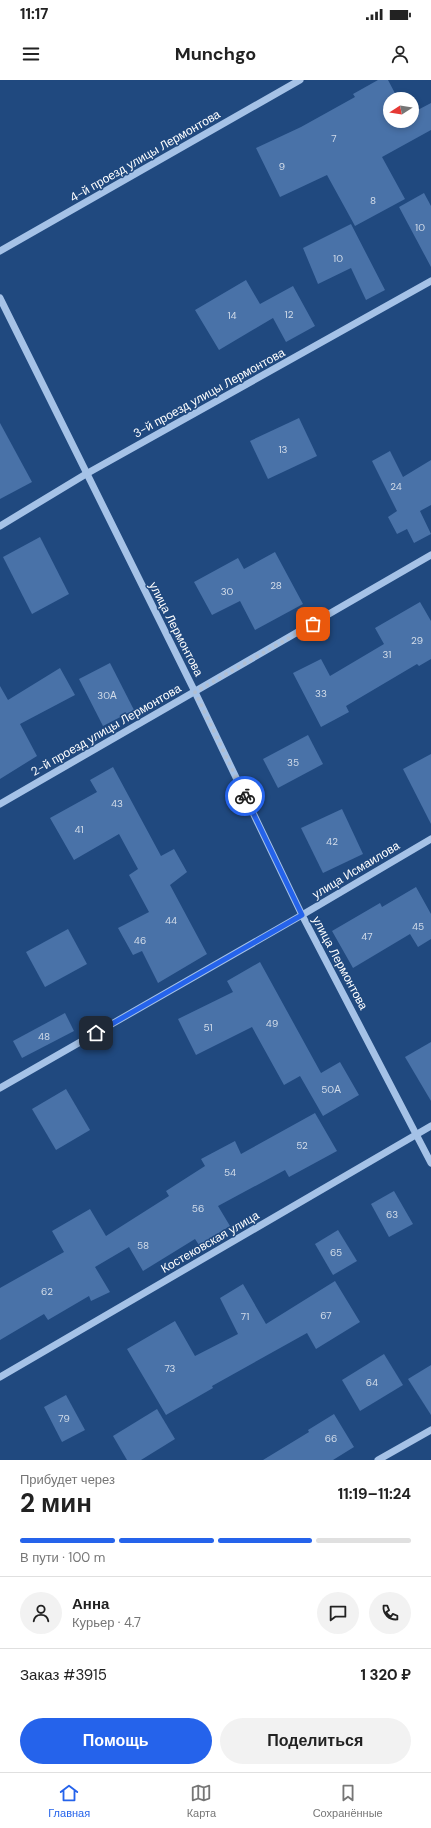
<!DOCTYPE html>
<html lang="ru">
<head>
<meta charset="utf-8">
<style>
  body { margin:0; font-family:"DM Sans",sans-serif; background:#f2f2f2; color:#222; height:100vh; display:flex; flex-direction:column; font-size:15px; white-space:nowrap }
  * { box-sizing:border-box; margin:0 }
  p { font-size:13px; color:#767676 }
  .icon { flex:none; width:22px; height:22px; fill:none; stroke:currentColor; stroke-width:2; stroke-linecap:round; stroke-linejoin:round }
  .map { position:relative; height:1380px; overflow:hidden }
  .panel { display:flex; flex-direction:column; background:#fff; flex:1 }
  .panel>* { flex:none }
  .needle { width:26px; rotate:258deg }
  .tools { position:absolute; left:383px; top:12px; display:grid; gap:8px }
  .tools a { display:grid; place-items:center; width:36px; height:36px; border-radius:50%; background:#fff; box-shadow:0 2px 6px #0003; font-size:20px }
  .pin { position:absolute; display:grid; place-items:center; width:34px; height:34px; color:#fff; margin:-17px; border-radius:8px; box-shadow:0 2px 6px #0006 }
  .courier { position:absolute; display:grid; place-items:center; width:40px; height:40px; margin:-20px; border:3px solid #2563eb; border-radius:50%; background:#fff; color:#222; box-shadow:0 1px 5px #0007 }
  .summary em { font-style:normal; font-weight:700 }
  .summary div { display:flex; flex-direction:column-reverse }
  .summary { display:flex; align-items:center; justify-content:space-between; height:68px; padding:0 20px }
  h1 { font-size:26px; font-weight:700; line-height:30px }
  .bar { display:grid; grid-template-columns:repeat(4,1fr); gap:6px 4px; align-content:center; height:48px; padding:0 20px }
  .bar i { height:5px; border-radius:3px; background:#e0e0e0 }
  .bar .current { background:#2563eb }
  .bar p { grid-column:span 4 }
  .line { display:flex; align-items:center; gap:10px; padding:0 20px; border-top:1px solid #e0e0e0 }
  .line div { flex:1 }
  .round { display:grid; place-items:center; flex:none; width:42px; height:42px; border-radius:21px; background:#f2f2f2 }
  .action { display:flex; gap:8px; margin-top:auto; padding:8px 20px }
  .action a { flex:1; height:46px; border-radius:24px; background:#2563eb; color:#fff; font-size:16px; font-weight:700; line-height:46px; text-align:center }
  .action a+a { background:#f2f2f2; color:#222 }
  .status { display:flex; justify-content:space-between; align-items:center; height:28px; padding:0 20px; background:#fff; direction:ltr }
  .status svg { height:11px; fill:currentColor }
  header { display:flex; justify-content:space-between; align-items:center; height:52px; padding:0 20px; background:#fff; font-size:18px; font-weight:700 }
  .tabs { display:flex; justify-content:space-around; align-items:center; height:56px; border-top:1px solid #e0e0e0; background:#fff; font-size:11px; color:#767676 }
  .tabs a { display:grid; justify-items:center; gap:2px }
  .tabs .current { color:#2563eb }
  .map>svg:first-child { display:block }
  .building { fill:#4972a8 }
  .lines { fill:none; stroke-linecap:round; stroke-linejoin:round }
  .minor { stroke:#a5c2e7; stroke-width:7 }
  .done { stroke:#b1bfd2; stroke-width:4; stroke-dasharray:0 7.2 }
  .route { stroke:#2563eb; stroke-width:5 }
  .labels { text-anchor:middle; dominant-baseline:central; stroke-width:3; stroke-linejoin:round; paint-order:stroke }
  .number-label { font-size:10px; fill:#d2dce9 }
  .street-label { font-size:12px; fill:#fff; stroke:#20497f }
</style>
</head>
<body>
<div class="status"><b>11:17</b><svg viewBox="0 0 49 12"><path d="M0 12V9h3v3zM5 12V6h3v6zM10 12V3h3v9zM15 12V0h3v12zM26 1h20v11H26zM47 4h2v5h-2z"/></svg></div>
<header><svg class="icon" aria-label="menu" viewBox="0 0 24 24"><path d="M4 6h16M4 12h16M4 18h16"/></svg>Munchgo<svg class="icon" aria-label="person" viewBox="0 0 24 24"><circle cx="12" cy="8" r="4"/><path d="M4 21q1-7 8-7t8 7"/></svg></header>
<div class="map">
<svg width="431" height="1380" viewBox="0 0 431 1380">
  <rect width="100%" height="100%" fill="#20497f"/>
  <g class="building">
    <polygon points="378,0 388,0 398,19 390,19 390,41 412,41 412,33 431,23 431,50 382,77 405,119 355,146 327,95 280,117 256,68 301,47 355,17 353,14"/>
    <polygon points="424,113 431,126 431,187 399,127"/>
    <polygon points="351,144 385,210 366,220 351,188 318,204 303,168"/>
    <polygon points="246,200 260,224 293,206 315,246 286,262 273,238 219,270 195,230"/>
    <polygon points="299,338 317,376 268,399 250,361"/>
    <polygon points="0,343 32,402 0,419"/>
    <polygon points="390,371 403,397 431,380 431,425 420,431 431,454 414,463 407,449 397,454 388,437 397,431 372,381"/>
    <polygon points="40,457 69,514 32,534 3,477"/>
    <polygon points="275,472 303,524 255,550 240,521 212,535 194,502 238,478 244,489"/>
    <polygon points="420,522 431,541 431,579 419,586 417,584 346,626 349,632 321,647 293,593 321,579 330,596 384,564 375,548"/>
    <polygon points="110,583 134,630 103,646 79,599"/>
    <polygon points="60,588 75,615 20,644 37,676 0,699 0,606 8,620"/>
    <polygon points="308,655 323,684 278,708 263,679"/>
    <polygon points="431,674 431,744 403,689"/>
    <polygon points="113,687 161,776 174,769 187,792 170,805 207,874 158,903 142,871 133,875 118,848 149,832 129,795 138,789 119,754 74,780 50,738 97,712 90,700"/>
    <polygon points="342,729 363,774 323,793 301,748"/>
    <polygon points="416,807 431,834 431,859 418,867 410,854 353,888 332,851 380,823 382,827"/>
    <polygon points="68,849 87,884 45,907 26,872"/>
    <polygon points="260,882 321,993 340,982 359,1015 323,1036 300,996 284,1005 252,947 196,975 178,939 233,912 227,901"/>
    <polygon points="65,933 74,951 22,978 13,961"/>
    <polygon points="431,962 431,1021 405,977"/>
    <polygon points="66,1009 90,1050 56,1070 32,1029"/>
    <polygon points="315,1033 337,1071 289,1097 285,1090 218,1126 230,1146 199,1165 195,1159 143,1191 129,1167 95,1187 110,1212 91,1221 89,1216 48,1240 44,1234 0,1260 0,1208 64,1172 52,1151 90,1129 106,1156 169,1116 166,1111 205,1086 201,1079 235,1061 241,1074"/>
    <polygon points="394,1111 413,1144 389,1157 371,1124"/>
    <polygon points="338,1150 357,1181 333,1195 315,1164"/>
    <polygon points="335,1201 360,1242 316,1269 307,1253 212,1306 213,1308 166,1335 127,1269 175,1241 195,1276 238,1254 220,1218 243,1204 266,1244"/>
    <polygon points="384,1274 403,1305 360,1331 342,1300"/>
    <polygon points="431,1285 431,1335 408,1299"/>
    <polygon points="66,1315 85,1350 62,1362 44,1327"/>
    <polygon points="157,1329 175,1359 141,1380 127,1380 113,1356"/>
    <polygon points="334,1334 354,1367 333,1380 263,1380 309,1352 308,1350"/>
  </g>
  <g class="lines">
    <g class="minor">
      <polyline points="0,171 300,0"/>
      <polyline points="0,218 195,612 302,835 431,1083"/>
      <polyline points="0,446 86,394 431,201"/>
      <polyline points="0,724 431,475"/>
      <polyline points="0,1008 302,835 431,759"/>
      <polyline points="0,1297 431,1046"/>
      <polyline points="378,1380 431,1350"/>
    </g>
  </g>
  <g class="lines">
    <polyline class="done" points="245,716 195,612 313,544"/>
    <polyline class="route" points="96,953 302,835 245,716"/>
  </g>
  <g class="labels">
    <g class="number-label">
      <text x="334" y="58">7</text>
      <text x="282" y="86">9</text>
      <text x="373" y="120">8</text>
      <text x="420" y="147">10</text>
      <text x="338" y="178">10</text>
      <text x="289" y="234">12</text>
      <text x="232" y="235">14</text>
      <text x="283" y="369">13</text>
      <text x="396" y="406">24</text>
      <text x="276" y="505">28</text>
      <text x="227" y="511">30</text>
      <text x="417" y="560">29</text>
      <text x="387" y="574">31</text>
      <text x="321" y="613">33</text>
      <text x="107" y="615">30А</text>
      <text x="293" y="682">35</text>
      <text x="117" y="723">43</text>
      <text x="79" y="749">41</text>
      <text x="332" y="761">42</text>
      <text x="171" y="840">44</text>
      <text x="418" y="846">45</text>
      <text x="367" y="856">47</text>
      <text x="140" y="860">46</text>
      <text x="272" y="943">49</text>
      <text x="208" y="947">51</text>
      <text x="44" y="956">48</text>
      <text x="331" y="1009">50А</text>
      <text x="302" y="1065">52</text>
      <text x="230" y="1092">54</text>
      <text x="198" y="1128">56</text>
      <text x="392" y="1134">63</text>
      <text x="143" y="1165">58</text>
      <text x="336" y="1172">65</text>
      <text x="47" y="1211">62</text>
      <text x="326" y="1235">67</text>
      <text x="245" y="1236">71</text>
      <text x="170" y="1288">73</text>
      <text x="372" y="1302">64</text>
      <text x="64" y="1338">79</text>
      <text x="331" y="1358">66</text>
    </g>
    <g class="street-label">
      <text transform="translate(145 76) rotate(-30)">4-й проезд улицы Лермонтова</text>
      <text transform="translate(209 313) rotate(-29)">3-й проезд улицы Лермонтова</text>
      <text transform="translate(176 549) rotate(63)">улица Лермонтова</text>
      <text transform="translate(106 650) rotate(-30)">2-й проезд улицы Лермонтова</text>
      <text transform="translate(356 790) rotate(-31)">улица Исмаилова</text>
      <text transform="translate(340 883) rotate(62)">улица Лермонтова</text>
      <text transform="translate(210 1162) rotate(-30)">Костековская улица</text>
    </g>
  </g>
</svg>
<div class="tools">
<a><svg class="needle" viewBox="-14 -14 28 28"><path d="M0-13l5 13h-10z" fill="#e53935"/><path d="M0 13l5-13h-10z" fill="#767676"/></svg></a>
</div>
<div class="pin" style="left:313px;top:544px;background:#ea580c"><svg class="icon" aria-label="bag" viewBox="0 0 24 24"><path d="M5 8h14l-1 12H6zM9 8a3 3 0 0 1 6 0"/></svg></div>
<div class="pin" style="left:96px;top:953px;background:#1f2937"><svg class="icon" aria-label="home" viewBox="0 0 24 24"><path d="M3 11l9-7 9 7M6 9v11h12V9"/></svg></div>
<div class="courier" style="left:245px;top:716px"><svg class="icon" aria-label="bike" viewBox="0 0 24 24"><circle cx="6" cy="16" r="4"/><circle cx="18" cy="16" r="4"/><path d="M6 16l4-8h5l3 8M10 8l3 8H6M13 5h3"/></svg></div>
</div>
<section class="panel">
<div class="summary"><div><h1>2 мин</h1><p>Прибудет через</p></div><em>11:19–11:24</em></div>
<div class="bar"><i class="current"></i><i class="current"></i><i class="current"></i><i></i><p>В пути · 100 m</p></div>
<div class="line" style="height:72px"><a class="round"><svg class="icon" aria-label="person" viewBox="0 0 24 24"><circle cx="12" cy="8" r="4"/><path d="M4 21q1-7 8-7t8 7"/></svg></a><div><b>Анна</b><p>Курьер · 4.7</p></div><a class="round"><svg class="icon" aria-label="chat" viewBox="0 0 24 24"><path d="M4 5h16v11H9l-5 4z"/></svg></a><a class="round"><svg class="icon" aria-label="phone" viewBox="0 0 24 24"><path d="M5 4h4l2 5-3 2q2 4 5 5l2-3 5 2v4C11 20 4 13 5 4z"/></svg></a></div>
<div class="line" style="height:52px"><div>Заказ #3915</div><b>1 320 ₽</b></div>
<div class="action"><a>Помощь</a><a>Поделиться</a></div>
</section>
<nav class="tabs">
<a class="current"><svg class="icon" aria-label="home" viewBox="0 0 24 24"><path d="M3 11l9-7 9 7M6 9v11h12V9"/></svg>Главная</a>
<a><svg class="icon" aria-label="map" viewBox="0 0 24 24"><path d="M3 6l6-2 6 2 6-2v14l-6 2-6-2-6 2zM9 4v14M15 6v14"/></svg>Карта</a>
<a><svg class="icon" aria-label="saved" viewBox="0 0 24 24"><path d="M7 4h10v16l-5-4-5 4z"/></svg>Сохранённые</a>
</nav>
</body>
</html>
